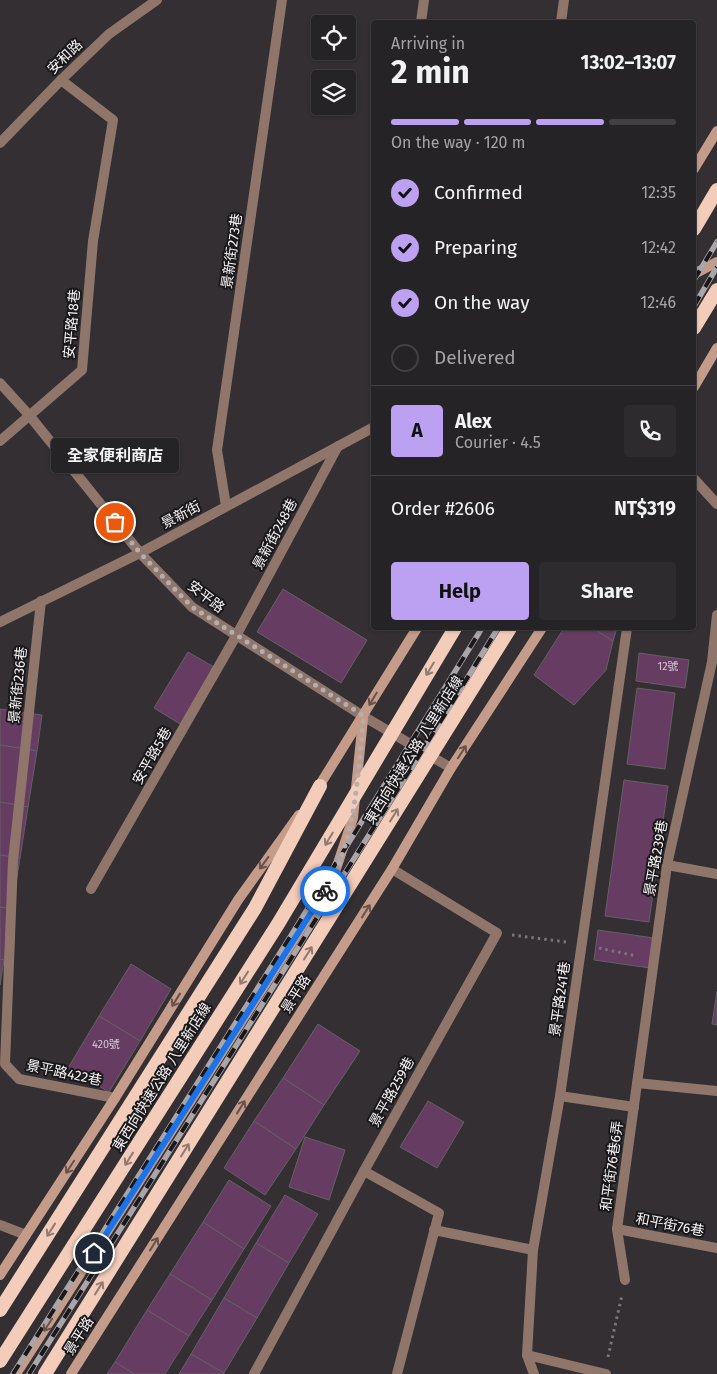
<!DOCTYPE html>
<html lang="en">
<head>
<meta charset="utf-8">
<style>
  body { margin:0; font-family:"Fira Sans","Noto Sans TC",sans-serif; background:#2e2b2e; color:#f1f3f6; height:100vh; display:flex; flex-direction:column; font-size:19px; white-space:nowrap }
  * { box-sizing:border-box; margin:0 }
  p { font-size:16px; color:#a4a4a7 }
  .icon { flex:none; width:28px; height:28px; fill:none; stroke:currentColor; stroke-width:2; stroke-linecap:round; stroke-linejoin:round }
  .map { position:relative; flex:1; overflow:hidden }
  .drawer { position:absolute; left:371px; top:20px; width:325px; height:610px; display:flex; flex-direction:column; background:#262326; border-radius:5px; box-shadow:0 1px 4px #0004,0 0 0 1px #424043 }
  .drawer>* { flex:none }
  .buttons { position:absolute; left:311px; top:15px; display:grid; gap:10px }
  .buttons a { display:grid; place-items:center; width:45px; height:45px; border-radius:5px; background:#262326; box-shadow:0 1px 4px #0004,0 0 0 1px #424043; font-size:25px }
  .pin { position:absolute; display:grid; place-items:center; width:42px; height:42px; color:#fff; margin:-21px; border:2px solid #fff; border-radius:50%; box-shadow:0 1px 5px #0007 }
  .courier { position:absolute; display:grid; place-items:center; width:50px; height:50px; margin:-25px; border:4px solid #1a73e8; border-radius:50%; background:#fff; color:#222; box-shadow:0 1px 6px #0007 }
  .bubble { position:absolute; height:35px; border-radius:5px; background:#262326; box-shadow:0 1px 4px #0004,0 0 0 1px #424043; font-size:16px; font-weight:700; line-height:35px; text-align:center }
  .head em { font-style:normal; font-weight:700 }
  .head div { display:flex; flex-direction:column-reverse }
  .head { display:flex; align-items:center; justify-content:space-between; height:85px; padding:0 20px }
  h1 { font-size:32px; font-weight:700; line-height:38px }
  .bar { display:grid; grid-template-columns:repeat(4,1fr); gap:8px 5px; align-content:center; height:60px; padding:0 20px }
  .bar i { height:6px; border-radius:4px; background:#424043 }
  .bar .active { background:#bca0f2 }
  .bar p { grid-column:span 4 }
  .line { display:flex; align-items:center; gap:12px; padding:0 20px; border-top:1px solid #424043 }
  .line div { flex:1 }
  .round { display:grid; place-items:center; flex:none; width:52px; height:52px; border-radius:5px; background:#2e2b2e }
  ol { padding:0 20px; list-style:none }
  li { display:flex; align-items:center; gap:15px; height:55px }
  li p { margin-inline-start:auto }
  li .icon { padding:5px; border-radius:50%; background:#bca0f2; color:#111; stroke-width:4 }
  li:last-child { color:#a4a4a7 }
  li i { width:28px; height:28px; border:2px solid #424043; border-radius:50% }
  .action { display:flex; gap:10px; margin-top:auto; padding:10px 20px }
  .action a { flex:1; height:58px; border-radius:5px; background:#bca0f2; color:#111; font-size:20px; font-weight:700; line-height:58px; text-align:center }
  .action a+a { background:#2e2b2e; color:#f1f3f6 }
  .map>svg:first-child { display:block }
  .building { fill:#663c63; stroke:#646064 }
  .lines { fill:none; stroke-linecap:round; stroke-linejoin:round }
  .path { stroke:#797579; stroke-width:3; stroke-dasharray:2.5 4; stroke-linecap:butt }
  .service { stroke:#8f756a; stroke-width:10 }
  .minor { stroke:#8f756a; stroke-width:10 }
  .tertiary { stroke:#8f756a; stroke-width:10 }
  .secondary { stroke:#c59c89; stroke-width:10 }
  .trunk { stroke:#f3ccba; stroke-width:14 }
  .rail-casing { stroke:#a9a5a8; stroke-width:5.5 }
  .rail { stroke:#1a181a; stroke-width:4; stroke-dasharray:11; stroke-linecap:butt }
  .trunk-bridge { stroke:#f3ccba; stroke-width:14 }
  .oneway { stroke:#917b72 }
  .oneway2 { stroke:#67534c }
  .done { stroke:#b2aeb1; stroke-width:5; stroke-dasharray:0 9 }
  .route { stroke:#1a73e8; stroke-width:6 }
  .labels { text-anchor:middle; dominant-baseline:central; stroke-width:4; stroke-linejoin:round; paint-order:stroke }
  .number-label { font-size:11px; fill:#d2c5d0 }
  .street-label { font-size:14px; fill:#f6f3f5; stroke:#1a181a }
</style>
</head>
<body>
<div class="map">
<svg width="717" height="1374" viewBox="0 0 717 1374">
  <rect width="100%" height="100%" fill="#332f33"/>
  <g class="building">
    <polygon points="283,589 367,640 341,683 257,632"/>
    <polygon points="564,628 593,628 613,641 606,670 574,705 534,675"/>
    <polygon points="593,628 617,628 613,641"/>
    <polygon points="188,652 214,667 180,724 154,708"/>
    <polygon points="639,653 689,660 685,688 636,681"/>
    <polygon points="637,688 675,693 665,769 627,764"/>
    <polygon points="0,709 42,715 37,751 0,745"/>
    <polygon points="0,745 37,751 28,807 0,802"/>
    <polygon points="624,780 668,786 649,922 605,916"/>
    <polygon points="0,802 28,807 20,858 0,855"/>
    <polygon points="0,855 20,858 12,909 0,907"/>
    <polygon points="0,907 12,909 4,960 0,959"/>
    <polygon points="598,930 654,938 650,968 594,960"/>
    <polygon points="0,959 4,960 0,985"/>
    <polygon points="131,964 171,989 140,1041 99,1016"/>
    <polygon points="717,991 717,1025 712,1024"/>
    <polygon points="99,1016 140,1041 109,1092 68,1068"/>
    <polygon points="318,1024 360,1051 324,1105 283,1078"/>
    <polygon points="283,1078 324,1105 296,1149 254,1121"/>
    <polygon points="428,1101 464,1122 437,1168 400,1147"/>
    <polygon points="254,1121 296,1149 265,1195 224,1168"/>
    <polygon points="305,1137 345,1150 329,1200 289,1187"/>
    <polygon points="229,1180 271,1206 244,1249 203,1222"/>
    <polygon points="285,1195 318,1214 289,1263 256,1243"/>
    <polygon points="203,1222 244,1249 212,1300 170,1274"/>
    <polygon points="256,1243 289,1263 257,1318 224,1298"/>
    <polygon points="170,1274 212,1300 189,1336 147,1310"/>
    <polygon points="224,1298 257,1318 224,1373 191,1354"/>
    <polygon points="147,1310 189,1336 165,1374 134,1374 115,1362"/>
    <polygon points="191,1354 224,1373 224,1374 179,1374"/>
    <polygon points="115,1362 134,1374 107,1374"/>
  </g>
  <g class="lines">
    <g class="path">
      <polyline points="512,935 566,942"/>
      <polyline points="599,948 637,956"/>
      <polyline points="608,1357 622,1295"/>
    </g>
    <g class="service">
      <polyline points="421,22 424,0"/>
      <polyline points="561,22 564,0"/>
      <polyline points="0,441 82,370 93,241 113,120 61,80"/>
      <polyline points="694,479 717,504"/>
      <polyline points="226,506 217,450 282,0"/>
      <polyline points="41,601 13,861 5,1064 19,1079 115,1098"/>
      <polyline points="236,636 338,446"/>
      <polyline points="667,865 717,874"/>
      <polyline points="637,1083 717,1091"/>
      <polyline points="560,1096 634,1107"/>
      <polyline points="364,1171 439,1213 397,1374"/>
      <polyline points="0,1225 26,1235"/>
      <polyline points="617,1229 717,1248"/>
      <polyline points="434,1230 533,1250"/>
      <polyline points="625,1280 617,1229 667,865 712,662 717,615"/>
      <polyline points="527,1355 606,1374"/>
      <polyline points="254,1374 364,1171 497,933 392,869"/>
      <polyline points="534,1374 527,1355 533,1250 560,1096 627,628"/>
    </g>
    <g class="minor">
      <polyline points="0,143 61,80 109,34 157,0"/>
      <polyline points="0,383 29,415 140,553 192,607 363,716 451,768"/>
      <polyline points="91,889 236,636"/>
    </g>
    <polyline class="tertiary" points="0,622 140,553 374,427"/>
    <g class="secondary">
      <polyline points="694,169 717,131"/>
      <polyline points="694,274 717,262"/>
      <polyline points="694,387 717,348"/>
      <polyline points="316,791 417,628"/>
      <polyline points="0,1275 115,1098 238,900 299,815"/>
      <polyline points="16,1374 333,878 353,818 363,719"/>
      <polyline points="71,1374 392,869 451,768 542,628"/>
    </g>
    <g class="trunk">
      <polyline points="694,229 717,190"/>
      <polyline points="694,328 717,290"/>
      <polyline points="0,1310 255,908 320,786"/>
    </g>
    <g class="rail-casing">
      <g id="rail">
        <polyline points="694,280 717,242"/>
        <polyline points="694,306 717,267"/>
        <polyline points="13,1374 292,934 482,628"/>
        <polyline points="29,1374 444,716 498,628"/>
      </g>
    </g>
    <use href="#rail" class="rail"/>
    <g class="trunk-bridge">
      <polyline points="0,1361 278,924 455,628"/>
      <polyline points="45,1374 510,628"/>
    </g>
  </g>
  <defs><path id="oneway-shaft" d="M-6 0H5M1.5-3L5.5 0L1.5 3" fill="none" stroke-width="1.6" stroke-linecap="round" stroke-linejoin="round" transform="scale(1.25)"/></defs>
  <g class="oneway">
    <use href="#oneway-shaft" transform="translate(430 669) rotate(121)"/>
    <use href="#oneway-shaft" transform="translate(394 815) rotate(-58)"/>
    <use href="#oneway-shaft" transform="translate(329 839) rotate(121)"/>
    <use href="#oneway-shaft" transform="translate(308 953) rotate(-58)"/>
    <use href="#oneway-shaft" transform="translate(244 978) rotate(122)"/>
    <use href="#oneway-shaft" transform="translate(185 1150) rotate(-58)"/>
    <use href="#oneway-shaft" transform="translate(129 1159) rotate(122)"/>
    <use href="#oneway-shaft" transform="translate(51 1230) rotate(122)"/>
    <use href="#oneway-shaft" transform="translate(99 1288) rotate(-58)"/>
  </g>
  <g class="oneway2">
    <use href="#oneway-shaft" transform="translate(373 699) rotate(121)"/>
    <use href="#oneway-shaft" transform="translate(462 752) rotate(-57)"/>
    <use href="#oneway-shaft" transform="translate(264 863) rotate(126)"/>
    <use href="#oneway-shaft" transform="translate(366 911) rotate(-58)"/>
    <use href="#oneway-shaft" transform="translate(176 1000) rotate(122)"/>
    <use href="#oneway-shaft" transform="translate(241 1107) rotate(-58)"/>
    <use href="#oneway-shaft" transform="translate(70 1167) rotate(123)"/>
    <use href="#oneway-shaft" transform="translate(154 1244) rotate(-58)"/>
    <use href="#oneway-shaft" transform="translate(48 1325) rotate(123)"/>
  </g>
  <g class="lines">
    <path class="done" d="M115,522L140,553L192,607L364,716C357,774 357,840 325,891"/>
    <polyline class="route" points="94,1253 325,891"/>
  </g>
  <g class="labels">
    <g class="number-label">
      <text x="668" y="666">12號</text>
      <text x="106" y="1044">420號</text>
    </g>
    <g class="street-label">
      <text transform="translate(65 57) rotate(-44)">安和路</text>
      <text transform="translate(232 251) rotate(-82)">景新街273巷</text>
      <text transform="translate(72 324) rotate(-85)">安平路18巷</text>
      <text transform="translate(181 515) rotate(-28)">景新街</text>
      <text transform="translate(275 534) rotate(-62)">景新街248巷</text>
      <text transform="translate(206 597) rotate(38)">安平路</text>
      <text transform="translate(18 685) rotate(-84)">景新街236巷</text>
      <text transform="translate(414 750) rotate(-58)">東西向快速公路 八里新店線</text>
      <text transform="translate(152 756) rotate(-60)">安平路5巷</text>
      <text transform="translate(656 858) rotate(-80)">景平路239巷</text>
      <text transform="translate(296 994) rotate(-58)">景平路</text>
      <text transform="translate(560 999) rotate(-82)">景平路241巷</text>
      <text transform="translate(64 1073) rotate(12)">景平路422巷</text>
      <text transform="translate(162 1077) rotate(-58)">東西向快速公路 八里新店線</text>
      <text transform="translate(392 1092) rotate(-61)">景平路259巷</text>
      <text transform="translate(612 1166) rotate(-82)">和平街76巷6弄</text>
      <text transform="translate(670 1225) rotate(11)">和平街76巷</text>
      <text transform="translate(79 1336) rotate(-58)">景平路</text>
    </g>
  </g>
</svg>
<div class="buttons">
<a><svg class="icon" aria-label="locate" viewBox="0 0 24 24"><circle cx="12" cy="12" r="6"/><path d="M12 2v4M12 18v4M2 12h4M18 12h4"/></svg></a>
<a><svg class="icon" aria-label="layers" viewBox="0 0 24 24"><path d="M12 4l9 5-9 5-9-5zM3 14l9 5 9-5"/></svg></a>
</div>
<div class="pin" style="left:115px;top:522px;background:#ea580c"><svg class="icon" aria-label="bag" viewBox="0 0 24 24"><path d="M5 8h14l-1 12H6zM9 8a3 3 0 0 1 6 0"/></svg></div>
<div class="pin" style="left:94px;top:1253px;background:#1f2937"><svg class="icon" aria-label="home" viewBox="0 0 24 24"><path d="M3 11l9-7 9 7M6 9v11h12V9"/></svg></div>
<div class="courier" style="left:325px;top:891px"><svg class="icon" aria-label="bike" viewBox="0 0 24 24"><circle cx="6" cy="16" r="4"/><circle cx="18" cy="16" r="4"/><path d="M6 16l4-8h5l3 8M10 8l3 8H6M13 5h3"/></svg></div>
<div class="bubble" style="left:51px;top:438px;width:128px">全家便利商店</div>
<section class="drawer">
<div class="head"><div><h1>2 min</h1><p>Arriving in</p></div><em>13:02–13:07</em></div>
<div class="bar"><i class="active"></i><i class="active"></i><i class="active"></i><i></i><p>On the way · 120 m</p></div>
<ol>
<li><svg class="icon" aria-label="check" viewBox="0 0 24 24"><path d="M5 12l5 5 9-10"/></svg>Confirmed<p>12:35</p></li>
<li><svg class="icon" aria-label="check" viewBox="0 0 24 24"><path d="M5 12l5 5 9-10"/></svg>Preparing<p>12:42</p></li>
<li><svg class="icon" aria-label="check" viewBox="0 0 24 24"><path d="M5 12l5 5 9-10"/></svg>On the way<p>12:46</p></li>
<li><i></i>Delivered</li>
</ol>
<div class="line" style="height:90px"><b class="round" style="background:#bca0f2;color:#111">A</b><div><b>Alex</b><p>Courier · 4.5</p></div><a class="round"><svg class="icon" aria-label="phone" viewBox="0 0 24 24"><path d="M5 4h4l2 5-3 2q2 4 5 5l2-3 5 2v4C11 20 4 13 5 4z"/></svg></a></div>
<div class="line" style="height:65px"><div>Order #2606</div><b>NT$319</b></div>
<div class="action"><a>Help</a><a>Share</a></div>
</section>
</div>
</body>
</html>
